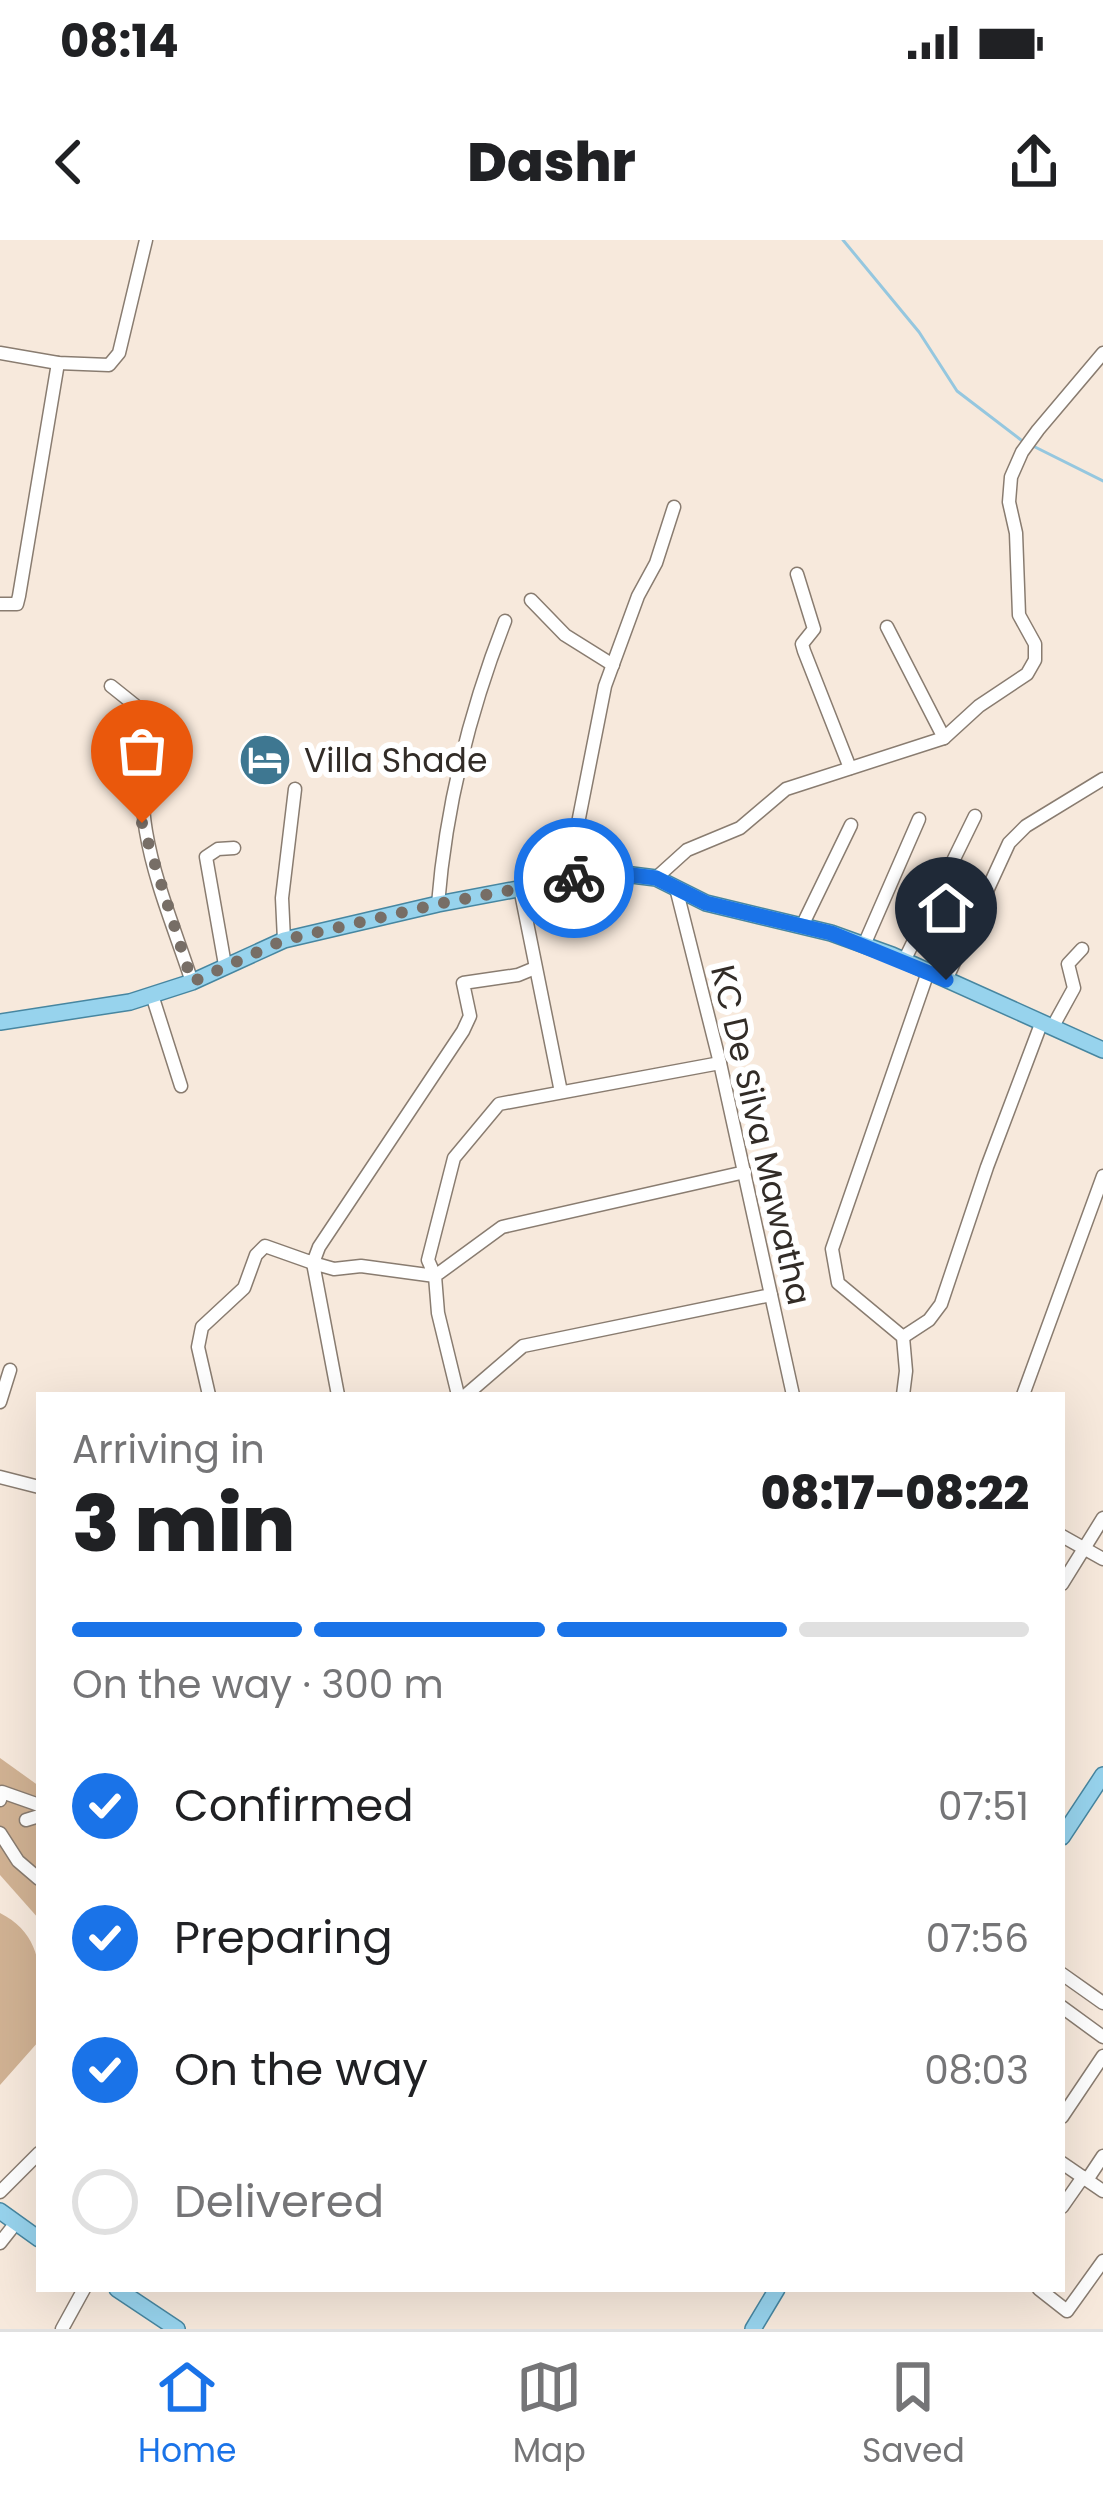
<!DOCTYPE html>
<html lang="en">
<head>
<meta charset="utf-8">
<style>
  body { margin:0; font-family:Poppins,sans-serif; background:#f6f6f6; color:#202124; height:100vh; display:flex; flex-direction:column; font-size:45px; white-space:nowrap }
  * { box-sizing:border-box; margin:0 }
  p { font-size:39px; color:#757577 }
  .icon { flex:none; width:66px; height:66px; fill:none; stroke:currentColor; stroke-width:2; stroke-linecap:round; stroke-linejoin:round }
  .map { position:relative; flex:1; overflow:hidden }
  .details { position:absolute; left:36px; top:1152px; width:1029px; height:900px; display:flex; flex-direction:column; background:#fff; border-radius:0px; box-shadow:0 12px 48px #0002 }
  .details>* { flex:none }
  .pin { position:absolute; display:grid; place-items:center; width:102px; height:102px; color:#fff; margin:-123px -51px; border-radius:50% 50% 50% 0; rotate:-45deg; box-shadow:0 0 12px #0007 }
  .pin .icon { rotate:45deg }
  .courier { position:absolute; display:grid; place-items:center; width:120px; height:120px; margin:-60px; border:9px solid #1a73e8; border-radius:50%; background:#fff; color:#222; box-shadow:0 3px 15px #0007 }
  .head em { font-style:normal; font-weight:800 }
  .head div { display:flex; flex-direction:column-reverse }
  .head { display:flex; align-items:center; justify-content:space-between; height:204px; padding:0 36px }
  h1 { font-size:78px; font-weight:800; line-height:90px }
  .bar { display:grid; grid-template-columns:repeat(4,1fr); gap:18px 12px; align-content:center; height:144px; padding:0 36px }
  .bar i { height:15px; border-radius:9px; background:#e0e0e0 }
  .bar .current { background:#1a73e8 }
  .bar p { grid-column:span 4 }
  ol { padding:0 36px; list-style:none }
  li { display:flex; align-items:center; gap:36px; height:132px }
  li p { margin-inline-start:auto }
  li .icon { padding:12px; border-radius:50%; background:#1a73e8; color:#fff; stroke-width:4 }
  li:last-child { color:#757577 }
  li i { width:66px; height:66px; border:6px solid #e0e0e0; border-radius:50% }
  .status { display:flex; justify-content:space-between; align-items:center; height:84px; padding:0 60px; background:#fff; direction:ltr }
  .status svg { height:33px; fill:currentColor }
  header { display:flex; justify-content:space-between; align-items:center; height:156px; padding:0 36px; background:#fff; font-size:54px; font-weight:800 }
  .dock { display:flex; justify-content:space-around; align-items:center; height:168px; border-top:3px solid #e0e0e0; background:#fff; font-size:33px; color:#757577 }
  .dock a { display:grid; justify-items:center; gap:6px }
  .dock .current { color:#1a73e8 }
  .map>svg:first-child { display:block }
  .green { fill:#d1b293 }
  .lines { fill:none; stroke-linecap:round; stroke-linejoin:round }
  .stream { stroke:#95c7df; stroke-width:3 }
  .minor-casing { stroke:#897c70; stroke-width:15 }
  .major-casing { stroke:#4786a0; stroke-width:18 }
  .minor { stroke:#fff; stroke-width:12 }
  .major { stroke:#97d3ed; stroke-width:15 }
  .done { stroke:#776e66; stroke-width:12; stroke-dasharray:0 21.6 }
  .route { stroke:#1a73e8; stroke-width:15 }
  .labels { text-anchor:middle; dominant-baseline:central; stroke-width:12; stroke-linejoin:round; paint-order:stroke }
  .poi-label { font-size:33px; fill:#322c27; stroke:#fff; text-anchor:start }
  .street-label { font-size:33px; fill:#322c27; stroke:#fff }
</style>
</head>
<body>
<div class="status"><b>08:14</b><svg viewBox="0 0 49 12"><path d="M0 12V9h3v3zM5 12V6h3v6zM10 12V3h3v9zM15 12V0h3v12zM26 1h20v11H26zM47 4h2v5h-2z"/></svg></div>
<header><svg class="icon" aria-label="back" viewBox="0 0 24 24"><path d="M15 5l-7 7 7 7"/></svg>Dashr<svg class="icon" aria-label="share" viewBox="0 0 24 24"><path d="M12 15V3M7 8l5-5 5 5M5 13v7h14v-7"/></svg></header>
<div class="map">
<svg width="1103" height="2089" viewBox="0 0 1103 2089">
  <rect width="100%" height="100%" fill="#f7e9dc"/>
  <g class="green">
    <polygon points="0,1518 39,1546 39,1679 0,1635"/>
    <path d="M0,1673C52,1699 39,1751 39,1801L0,1845Z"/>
  </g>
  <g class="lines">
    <g class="stream">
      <polyline points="843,0 919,92 957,151 1021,200"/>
      <polyline points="1035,207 1103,241"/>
    </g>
    <g class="minor-casing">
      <g id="minor">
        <polyline points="0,113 58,123 109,125 119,113 146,0"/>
        <polyline points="797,334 814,389 802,404 804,411 850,528"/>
        <polyline points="531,360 565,395 613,425"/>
        <polyline points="0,364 17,364 19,356 58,123"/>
        <polyline points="887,387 944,498"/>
        <path d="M111,446L156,482C119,566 166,661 192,742"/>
        <polyline points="656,638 687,610 740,588 786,549 944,498 979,466 1027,434 1035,420 1035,404 1019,375 1016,293 1009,262 1011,237 1022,212 1038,190 1103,113"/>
        <polyline points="567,639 605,446 638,356 656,323 674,267"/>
        <polyline points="520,648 561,852"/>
        <polyline points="676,648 720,823 793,1155"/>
        <path d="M438,664C446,565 469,473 505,381"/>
        <polyline points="802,686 851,585"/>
        <polyline points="284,700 282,658 295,549"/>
        <polyline points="864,705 919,579"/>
        <polyline points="904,721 975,576"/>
        <polyline points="225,725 206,617 218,609 234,608"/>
        <polyline points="946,740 1009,603 1026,586 1103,539"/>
        <polyline points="152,755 181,846"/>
        <polyline points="1052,788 1074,748 1068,724 1082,709"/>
        <polyline points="903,1097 929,1080 941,1064 987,927 1041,784"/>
        <polyline points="209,1155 198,1107 202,1087 244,1048 256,1015 265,1006 313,1023 319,1007 463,791 470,776 463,743 518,735 535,728"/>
        <polyline points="338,1155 313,1023 334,1029 361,1026 435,1036 428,1020 454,918 499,864 720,823"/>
        <polyline points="458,1155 438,1073 435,1036 502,987 745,932"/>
        <polyline points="466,1155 523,1106 771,1055"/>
        <polyline points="903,1155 906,1131 903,1097 838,1043 832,1009 928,732"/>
        <polyline points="1023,1155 1103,936"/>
        <polyline points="0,1162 10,1130"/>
        <polyline points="0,1237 39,1247"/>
        <polyline points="1062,1296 1103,1319"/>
        <polyline points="1062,1344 1103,1278"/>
        <polyline points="0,1560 2,1552 39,1565"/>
        <polyline points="26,1580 39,1576"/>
        <polyline points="0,1593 18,1621 39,1639"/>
        <polyline points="1062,1734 1103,1763"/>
        <polyline points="1062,1767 1103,1797"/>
        <polyline points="1062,1877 1103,1816"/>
        <polyline points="1062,1923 1103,1951"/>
        <polyline points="1087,1940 1103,1916"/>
        <polyline points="0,1952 39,1913"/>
        <polyline points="1062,1967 1083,1937"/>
        <polyline points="0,2003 15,1984"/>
        <polyline points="1039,2049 1067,2071 1103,2021"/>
        <polyline points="62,2089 84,2049"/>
      </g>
    </g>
    <g class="major-casing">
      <g id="major">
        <polyline points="0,782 130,762 192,742 284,700 438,664 608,632 656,638 706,663 831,693 892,715 1103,810"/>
        <polyline points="1062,1597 1103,1535"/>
        <polyline points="0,1971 39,1999"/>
        <polyline points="117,2049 177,2089"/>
        <polyline points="753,2089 777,2049"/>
      </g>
    </g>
    <use href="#minor" class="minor"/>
    <use href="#major" class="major"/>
  </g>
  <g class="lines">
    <polyline class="done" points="142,583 192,742 284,700 438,664 574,638"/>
    <polyline class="route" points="574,638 608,632 656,638 706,663 831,693 946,740"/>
  </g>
  <defs>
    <g id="hotel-disc" transform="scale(2.7)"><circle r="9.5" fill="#3e7791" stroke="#fff"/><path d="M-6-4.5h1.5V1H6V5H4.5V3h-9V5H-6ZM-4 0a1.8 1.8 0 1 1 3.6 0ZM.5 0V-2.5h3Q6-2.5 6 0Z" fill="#fff"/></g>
  </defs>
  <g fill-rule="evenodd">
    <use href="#hotel-disc" x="265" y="520"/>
  </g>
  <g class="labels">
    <g class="poi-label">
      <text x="304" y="520">Villa Shade</text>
    </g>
    <g class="street-label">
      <text transform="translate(761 895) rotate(77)">KC De Silva Mawatha</text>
    </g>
  </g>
</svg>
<div class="pin" style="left:142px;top:583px;background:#ea580c"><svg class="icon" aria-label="bag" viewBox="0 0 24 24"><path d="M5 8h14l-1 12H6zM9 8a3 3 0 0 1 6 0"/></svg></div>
<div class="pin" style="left:946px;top:740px;background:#1f2937"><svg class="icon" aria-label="home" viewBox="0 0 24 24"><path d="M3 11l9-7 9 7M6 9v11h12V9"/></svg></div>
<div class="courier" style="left:574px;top:638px"><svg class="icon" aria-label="bike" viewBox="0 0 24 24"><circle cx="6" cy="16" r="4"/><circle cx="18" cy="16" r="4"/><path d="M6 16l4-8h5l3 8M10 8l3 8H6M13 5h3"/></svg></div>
<section class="details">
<div class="head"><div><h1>3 min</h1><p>Arriving in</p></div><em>08:17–08:22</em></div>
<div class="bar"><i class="current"></i><i class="current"></i><i class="current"></i><i></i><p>On the way · 300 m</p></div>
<ol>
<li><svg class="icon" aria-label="check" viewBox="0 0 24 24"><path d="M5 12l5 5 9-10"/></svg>Confirmed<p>07:51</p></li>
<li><svg class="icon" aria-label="check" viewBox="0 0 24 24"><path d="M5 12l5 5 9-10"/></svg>Preparing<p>07:56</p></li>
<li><svg class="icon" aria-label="check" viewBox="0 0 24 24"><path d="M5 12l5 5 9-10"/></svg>On the way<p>08:03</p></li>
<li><i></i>Delivered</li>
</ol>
</section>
</div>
<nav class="dock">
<a class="current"><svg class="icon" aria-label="home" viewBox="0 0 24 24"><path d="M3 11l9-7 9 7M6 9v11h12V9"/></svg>Home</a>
<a><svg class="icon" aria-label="map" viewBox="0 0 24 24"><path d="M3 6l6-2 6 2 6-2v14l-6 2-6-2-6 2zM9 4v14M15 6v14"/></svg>Map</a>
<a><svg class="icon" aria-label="saved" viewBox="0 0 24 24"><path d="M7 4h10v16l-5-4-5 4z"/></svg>Saved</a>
</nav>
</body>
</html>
